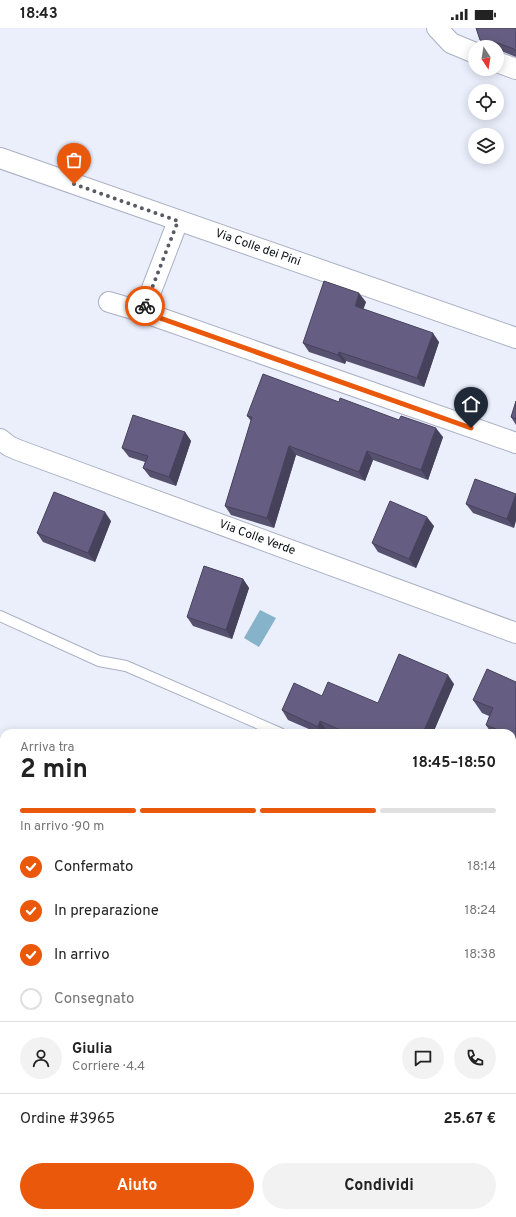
<!DOCTYPE html>
<html lang="it">
<head>
<meta charset="utf-8">
<style>
  body { margin:0; font-family:Overpass,sans-serif; background:#f2f2f2; color:#222; height:100vh; display:flex; flex-direction:column; font-size:15px; white-space:nowrap }
  * { box-sizing:border-box; margin:0 }
  p { font-size:13px; color:#767676 }
  .icon { flex:none; width:22px; height:22px; fill:none; stroke:currentColor; stroke-width:2; stroke-linecap:round; stroke-linejoin:round }
  .map { position:relative; flex:1; overflow:hidden }
  .drawer { position:absolute; left:0px; top:701px; width:516px; height:488px; display:flex; flex-direction:column; background:#fff; border-radius:12px 12px 0 0; box-shadow:0 2px 10px #0003 }
  .drawer>* { flex:none }
  .needle { width:26px; rotate:168deg }
  .fabs { position:absolute; left:468px; top:12px; display:grid; gap:8px }
  .fabs a { display:grid; place-items:center; width:36px; height:36px; border-radius:50%; background:#fff; box-shadow:0 2px 10px #0003; font-size:20px }
  .pin { position:absolute; display:grid; place-items:center; width:34px; height:34px; color:#fff; margin:-41px -17px; border-radius:50% 50% 50% 0; rotate:-45deg; box-shadow:0 0 4px #0007 }
  .pin .icon { rotate:45deg }
  .courier { position:absolute; display:grid; place-items:center; width:40px; height:40px; margin:-20px; border:3px solid #ea580c; border-radius:50%; background:#fff; color:#222; box-shadow:0 1px 5px #0007 }
  .head em { font-style:normal; font-weight:700 }
  .head div { display:flex; flex-direction:column-reverse }
  .head { display:flex; align-items:center; justify-content:space-between; height:68px; padding:0 20px }
  h1 { font-size:26px; font-weight:700; line-height:30px }
  .bar { display:grid; grid-template-columns:repeat(4,1fr); gap:6px 4px; align-content:center; height:48px; padding:0 20px }
  .bar i { height:5px; border-radius:3px; background:#e0e0e0 }
  .bar .active { background:#ea580c }
  .bar p { grid-column:span 4 }
  .line { display:flex; align-items:center; gap:10px; padding:0 20px; border-top:1px solid #e0e0e0 }
  .line div { flex:1 }
  .round { display:grid; place-items:center; flex:none; width:42px; height:42px; border-radius:21px; background:#f2f2f2 }
  ol { padding:0 20px; list-style:none }
  li { display:flex; align-items:center; gap:12px; height:44px }
  li p { margin-inline-start:auto }
  li .icon { padding:4px; border-radius:50%; background:#ea580c; color:#fff; stroke-width:4 }
  li:last-child { color:#767676 }
  li i { width:22px; height:22px; border:2px solid #e0e0e0; border-radius:50% }
  .cta { display:flex; gap:8px; margin-top:auto; padding:8px 20px }
  .cta a { flex:1; height:46px; border-radius:24px; background:#ea580c; color:#fff; font-size:16px; font-weight:700; line-height:46px; text-align:center }
  .cta a+a { background:#f2f2f2; color:#222 }
  .status { display:flex; justify-content:space-between; align-items:center; height:28px; padding:0 20px; background:#fff; direction:ltr }
  .status svg { height:11px; fill:currentColor }
  .map>svg:first-child { display:block }
  .water { fill:#86b3c9 }
  .lines { fill:none; stroke-linecap:round; stroke-linejoin:round }
  .lane-casing { stroke:#aab0c4; stroke-width:12 }
  .street-casing { stroke:#aab0c4; stroke-width:22 }
  .lane { stroke:#fff; stroke-width:10 }
  .street { stroke:#fff; stroke-width:20 }
  .wall { fill:#575170 }
  .shaded-wall { fill:#47425b }
  .building { fill:#655e82; stroke:#47425b }
  .done { stroke:#585b63; stroke-width:4; stroke-dasharray:0 7.2 }
  .route { stroke:#ea580c; stroke-width:5 }
  .labels { text-anchor:middle; dominant-baseline:central; stroke-width:3; stroke-linejoin:round; paint-order:stroke }
  .street-label { font-size:12px; fill:#090b11; stroke:#fff }
</style>
</head>
<body>
<div class="status"><b>18:43</b><svg viewBox="0 0 49 12"><path d="M0 12V9h3v3zM5 12V6h3v6zM10 12V3h3v9zM15 12V0h3v12zM26 1h20v11H26zM47 4h2v5h-2z"/></svg></div>
<div class="map">
<svg width="516" height="1189" viewBox="0 0 516 1189">
  <rect width="100%" height="100%" fill="#ebeffc"/>
  <polygon class="water" points="260,582 276,590 259,619 244,610"/>
  <g class="lines">
    <g class="lane-casing">
      <g id="lane">
        <polyline points="0,588 99,633 126,638 280,705"/>
        <polyline points="512,807 516,808"/>
        <polyline points="512,913 516,915"/>
        <polyline points="180,1189 182,1185"/>
      </g>
    </g>
    <g class="street-casing">
      <g id="street">
        <polyline points="437,0 451,15 475,25"/>
        <polyline points="497,34 516,41"/>
        <path id="s1" d="M0,130L516,310"/>
        <polyline points="109,274 143,284 516,415"/>
        <polyline points="143,284 178,193"/>
        <path id="s2" d="M0,411L9,418L18,422L516,605"/>
        <polyline points="0,776 4,778"/>
        <polyline points="512,1027 516,1029"/>
      </g>
    </g>
    <use href="#lane" class="lane"/>
    <use href="#street" class="street"/>
  </g>
  <g class="wall">
    <polygon points="516,0 516,29 501,23 497,23 497,19 485,19 480,12"/>
    <polygon points="366,274 363,281 439,314 424,359 346,333 345,336 309,324 303,315"/>
    <polygon points="516,373 516,397 511,389"/>
    <polygon points="339,374 443,409 428,452 373,432 365,453 296,427 274,500 231,487 225,478 251,393 247,388"/>
    <polygon points="185,404 191,413 176,458 150,449 143,440 145,434 129,429 122,420"/>
    <polygon points="516,466 514,500 473,485 466,476"/>
    <polygon points="111,493 95,534 43,514 37,505"/>
    <polygon points="434,498 416,540 378,524 372,515"/>
    <polygon points="243,551 249,560 232,611 193,598 187,589"/>
    <polygon points="516,654 516,718 512,717 512,705 491,705 486,697 489,688 482,685 473,672"/>
    <polygon points="454,656 433,705 332,705 327,703 326,705 318,705 288,692 282,682 322,668 378,675"/>
    <polygon points="512,753 516,755 516,790 512,789"/>
  </g>
  <g class="shaded-wall">
    <polygon points="359,265 366,274 361,288 355,278"/>
    <polygon points="433,305 439,314 424,359 417,350"/>
    <polygon points="339,324 346,333 345,336 338,327"/>
    <polygon points="436,400 443,409 428,452 421,442"/>
    <polygon points="185,404 191,413 176,458 169,449"/>
    <polygon points="289,418 296,427 274,500 267,490"/>
    <polygon points="367,423 373,432 365,453 359,444"/>
    <polygon points="516,466 516,493 514,500 507,491"/>
    <polygon points="105,484 111,493 95,534 88,525"/>
    <polygon points="427,489 434,498 416,540 409,531"/>
    <polygon points="243,551 249,560 232,611 226,602"/>
    <polygon points="448,647 454,656 433,705 423,705"/>
    <polygon points="320,693 327,703 326,705 323,705 318,699"/>
    <polygon points="78,1185 89,1185 87,1189 77,1189"/>
    <polygon points="270,1185 281,1185 279,1189 268,1189"/>
  </g>
  <g class="building">
    <polygon points="476,0 516,0 516,23 514,21 495,14 487,14 480,12"/>
    <polygon points="324,253 359,265 355,278 433,305 417,350 339,324 338,327 303,315"/>
    <polygon points="263,346 339,374 340,370 399,392 401,388 436,400 421,442 367,423 359,444 289,418 267,490 225,478 252,389 247,388"/>
    <polygon points="516,373 516,391 511,389"/>
    <polygon points="133,387 185,404 169,449 143,440 148,428 122,420"/>
    <polygon points="475,451 516,466 507,491 466,476"/>
    <polygon points="54,464 105,484 88,525 37,505"/>
    <polygon points="390,473 427,489 409,531 372,515"/>
    <polygon points="204,538 243,551 226,602 187,589"/>
    <polygon points="399,626 448,647 423,705 347,705 320,693 318,699 282,682 294,655 322,668 328,654 378,675"/>
    <polygon points="487,641 516,654 516,709 512,708 512,705 506,705 486,697 493,680 473,672"/>
    <polygon points="512,753 516,755 516,784 512,782"/>
    <polygon points="51,1185 78,1185 77,1189 49,1189"/>
    <polygon points="213,1185 270,1185 268,1189 211,1189"/>
  </g>
  <g class="lines">
    <polyline class="done" points="74,156 178,193 145,278"/>
    <polyline class="route" points="145,278 143,284 471,400"/>
  </g>
  <g class="labels">
    <g class="street-label">
      <text stroke="none"><textPath href="#s1" startOffset="273">Via Colle dei Pini</textPath></text>
      <text stroke="none"><textPath href="#s2" startOffset="276">Via Colle Verde</textPath></text>
    </g>
  </g>
</svg>
<div class="fabs">
<a><svg class="needle" viewBox="-14 -14 28 28"><path d="M0-13l5 13h-10z" fill="#e53935"/><path d="M0 13l5-13h-10z" fill="#767676"/></svg></a>
<a><svg class="icon" aria-label="locate" viewBox="0 0 24 24"><circle cx="12" cy="12" r="6"/><path d="M12 2v4M12 18v4M2 12h4M18 12h4"/></svg></a>
<a><svg class="icon" aria-label="layers" viewBox="0 0 24 24"><path d="M12 4l9 5-9 5-9-5zM3 14l9 5 9-5"/></svg></a>
</div>
<div class="pin" style="left:74px;top:156px;background:#ea580c"><svg class="icon" aria-label="bag" viewBox="0 0 24 24"><path d="M5 8h14l-1 12H6zM9 8a3 3 0 0 1 6 0"/></svg></div>
<div class="pin" style="left:471px;top:400px;background:#1f2937"><svg class="icon" aria-label="home" viewBox="0 0 24 24"><path d="M3 11l9-7 9 7M6 9v11h12V9"/></svg></div>
<div class="courier" style="left:145px;top:278px"><svg class="icon" aria-label="bike" viewBox="0 0 24 24"><circle cx="6" cy="16" r="4"/><circle cx="18" cy="16" r="4"/><path d="M6 16l4-8h5l3 8M10 8l3 8H6M13 5h3"/></svg></div>
<section class="drawer">
<div class="head"><div><h1>2 min</h1><p>Arriva tra</p></div><em>18:45–18:50</em></div>
<div class="bar"><i class="active"></i><i class="active"></i><i class="active"></i><i></i><p>In arrivo · 90 m</p></div>
<ol>
<li><svg class="icon" aria-label="check" viewBox="0 0 24 24"><path d="M5 12l5 5 9-10"/></svg>Confermato<p>18:14</p></li>
<li><svg class="icon" aria-label="check" viewBox="0 0 24 24"><path d="M5 12l5 5 9-10"/></svg>In preparazione<p>18:24</p></li>
<li><svg class="icon" aria-label="check" viewBox="0 0 24 24"><path d="M5 12l5 5 9-10"/></svg>In arrivo<p>18:38</p></li>
<li><i></i>Consegnato</li>
</ol>
<div class="line" style="height:72px"><a class="round"><svg class="icon" aria-label="person" viewBox="0 0 24 24"><circle cx="12" cy="8" r="4"/><path d="M4 21q1-7 8-7t8 7"/></svg></a><div><b>Giulia</b><p>Corriere · 4.4</p></div><a class="round"><svg class="icon" aria-label="chat" viewBox="0 0 24 24"><path d="M4 5h16v11H9l-5 4z"/></svg></a><a class="round"><svg class="icon" aria-label="phone" viewBox="0 0 24 24"><path d="M5 4h4l2 5-3 2q2 4 5 5l2-3 5 2v4C11 20 4 13 5 4z"/></svg></a></div>
<div class="line" style="height:52px"><div>Ordine #3965</div><b>25.67 €</b></div>
<div class="cta"><a>Aiuto</a><a>Condividi</a></div>
</section>
</div>
</body>
</html>
